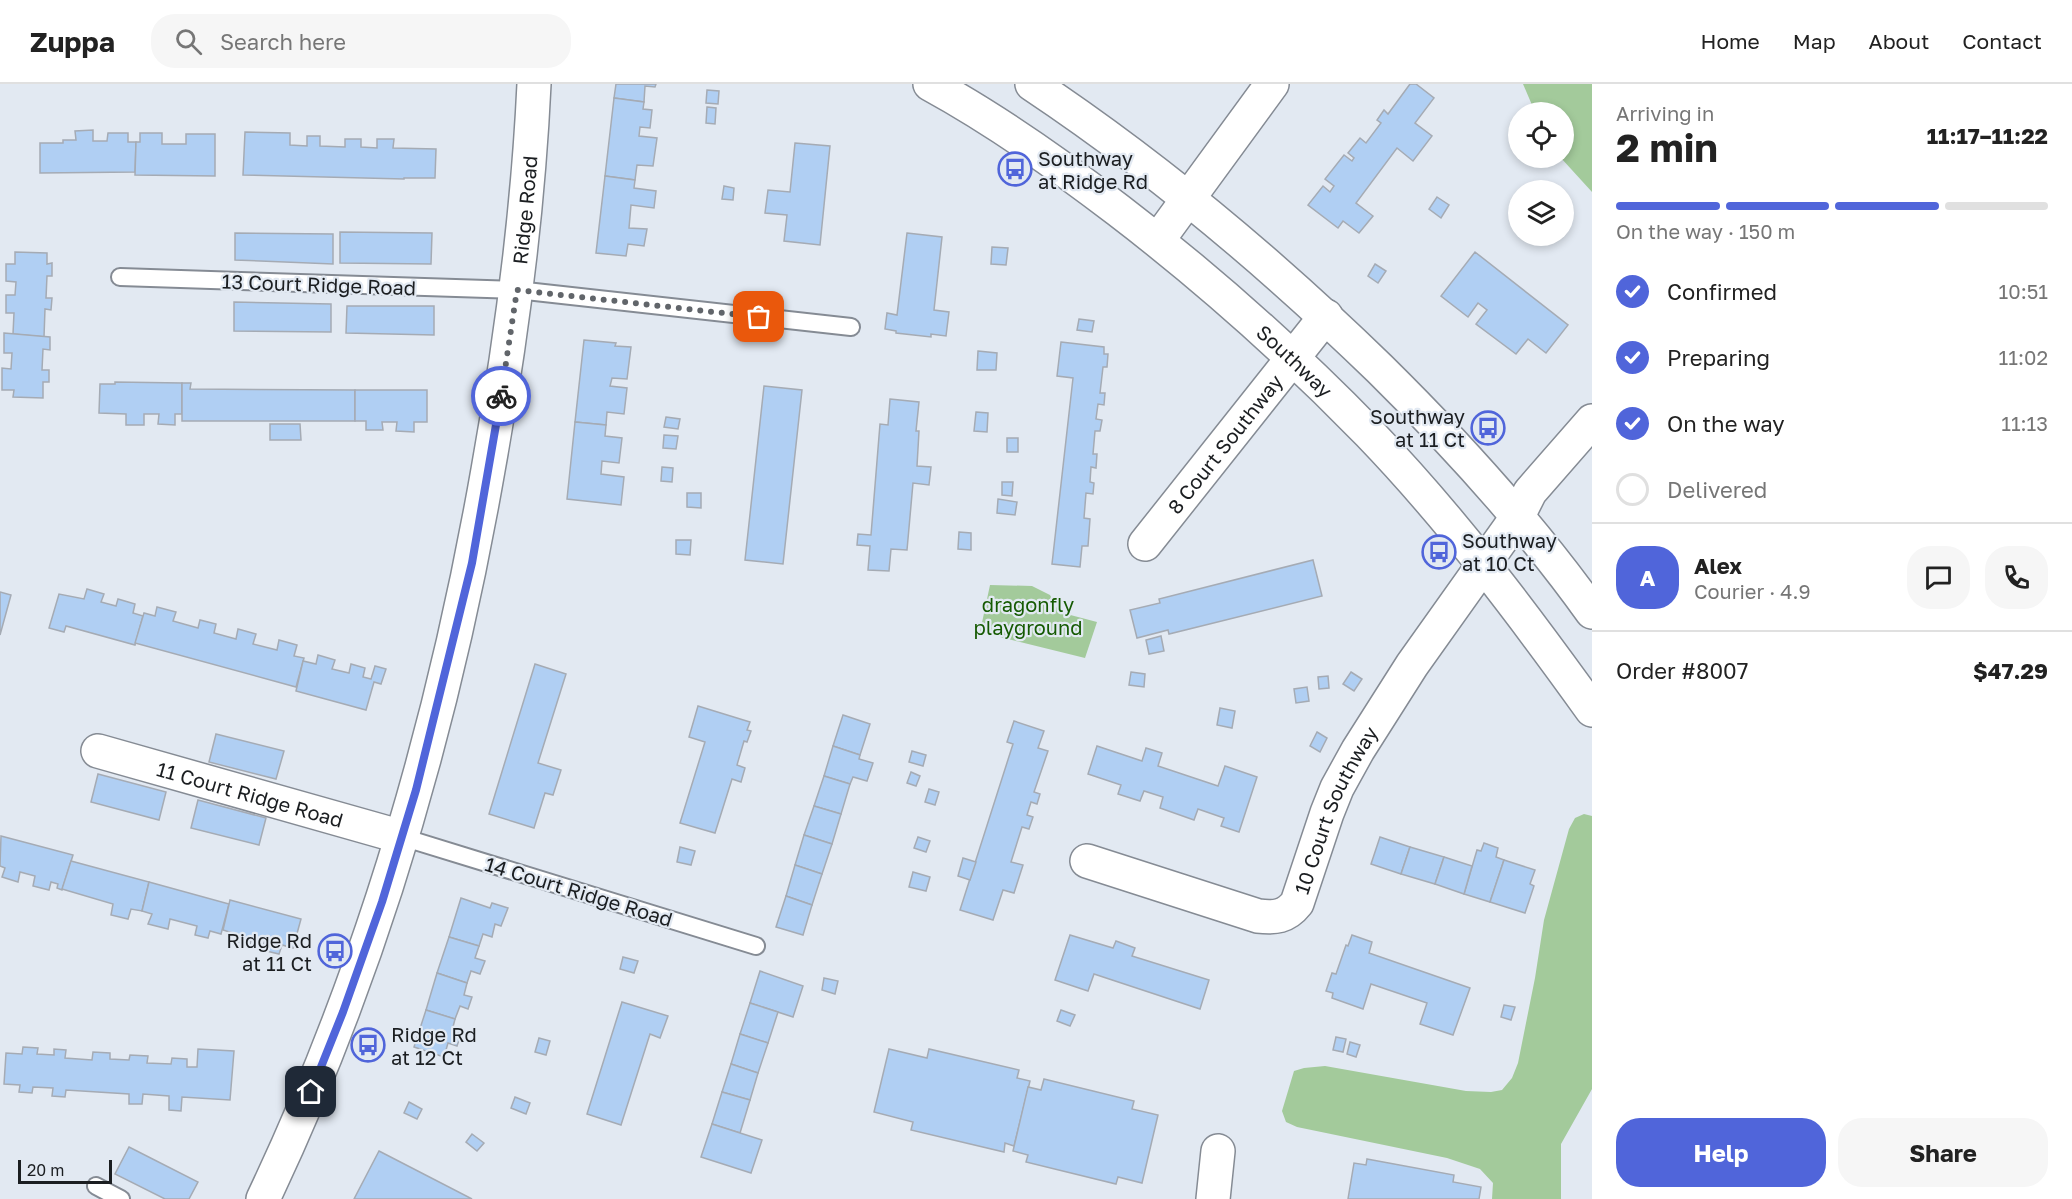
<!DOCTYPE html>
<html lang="en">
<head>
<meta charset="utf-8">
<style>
  body { margin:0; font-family:"Golos Text",sans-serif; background:#f6f6f6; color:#222; height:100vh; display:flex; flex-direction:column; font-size:22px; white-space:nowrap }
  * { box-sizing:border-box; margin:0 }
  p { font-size:20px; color:#767676 }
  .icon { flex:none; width:33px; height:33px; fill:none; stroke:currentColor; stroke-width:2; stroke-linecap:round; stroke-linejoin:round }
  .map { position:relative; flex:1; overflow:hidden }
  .drawer { display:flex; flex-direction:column; background:#fff; width:480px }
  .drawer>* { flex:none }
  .fabs { position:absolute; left:1508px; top:18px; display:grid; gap:12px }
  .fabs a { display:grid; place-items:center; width:66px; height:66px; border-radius:50%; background:#fff; box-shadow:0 3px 9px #0003; font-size:30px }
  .scale { position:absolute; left:18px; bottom:15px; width:94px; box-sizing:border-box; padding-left:6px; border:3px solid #1b1e21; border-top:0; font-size:16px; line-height:21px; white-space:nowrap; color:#1b1e21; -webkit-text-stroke:4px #e2e9f2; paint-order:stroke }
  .pin { position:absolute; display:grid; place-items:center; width:51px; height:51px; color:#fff; margin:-26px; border-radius:12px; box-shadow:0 3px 9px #0006 }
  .courier { position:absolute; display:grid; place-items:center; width:60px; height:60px; margin:-30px; border:4px solid #5065da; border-radius:50%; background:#fff; color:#222; box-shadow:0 2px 8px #0007 }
  .headline em { font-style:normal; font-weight:700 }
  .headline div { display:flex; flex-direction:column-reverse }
  .headline { display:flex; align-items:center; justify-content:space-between; height:102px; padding:0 24px }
  h1 { font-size:39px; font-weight:700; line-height:45px }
  .bar { display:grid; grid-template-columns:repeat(4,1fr); gap:9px 6px; align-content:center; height:72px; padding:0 24px }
  .bar i { height:8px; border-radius:4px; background:#e0e0e0 }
  .bar .selected { background:#5065da }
  .bar p { grid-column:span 4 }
  .line { display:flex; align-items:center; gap:15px; padding:0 24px; border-top:2px solid #e0e0e0 }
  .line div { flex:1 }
  .round { display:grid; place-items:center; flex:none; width:63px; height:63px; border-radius:24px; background:#f6f6f6 }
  ol { padding:0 24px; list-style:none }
  li { display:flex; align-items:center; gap:18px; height:66px }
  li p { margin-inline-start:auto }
  li .icon { padding:6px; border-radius:50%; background:#5065da; color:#fff; stroke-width:4 }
  li:last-child { color:#767676 }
  li i { width:33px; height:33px; border:3px solid #e0e0e0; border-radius:50% }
  .cta { display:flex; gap:12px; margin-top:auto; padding:12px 24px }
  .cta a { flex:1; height:69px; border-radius:24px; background:#5065da; color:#fff; font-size:24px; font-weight:700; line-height:69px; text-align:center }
  .cta a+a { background:#f6f6f6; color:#222 }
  header { display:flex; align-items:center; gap:36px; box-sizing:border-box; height:84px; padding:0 30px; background:#fff; border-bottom:2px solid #e0e0e0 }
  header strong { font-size:28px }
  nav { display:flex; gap:33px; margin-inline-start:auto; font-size:21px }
  .search { width:420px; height:54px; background:#f6f6f6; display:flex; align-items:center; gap:15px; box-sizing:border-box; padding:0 21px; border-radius:24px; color:#767676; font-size:22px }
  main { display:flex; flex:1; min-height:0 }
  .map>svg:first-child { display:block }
  .green { fill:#a3ca9b }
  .building { fill:#b0cff3; stroke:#a5abb4; stroke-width:1.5 }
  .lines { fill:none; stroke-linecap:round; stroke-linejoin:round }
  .service-casing { stroke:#858b94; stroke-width:20 }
  .minor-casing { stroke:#858b94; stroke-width:36 }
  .tertiary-casing { stroke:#858b94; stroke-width:36 }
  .motorway-casing { stroke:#858b94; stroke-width:36 }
  .service { stroke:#fff; stroke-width:16 }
  .minor { stroke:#fff; stroke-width:33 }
  .tertiary { stroke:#fff; stroke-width:33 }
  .motorway { stroke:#fff; stroke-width:33 }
  .done { stroke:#61656a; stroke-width:6; stroke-dasharray:0 10.8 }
  .route { stroke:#5065da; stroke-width:8 }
  .labels { text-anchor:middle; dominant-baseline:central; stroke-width:4.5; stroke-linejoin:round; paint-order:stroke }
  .poi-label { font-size:20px; fill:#1b1e21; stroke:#e2e9f2; text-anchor:start }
  .street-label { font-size:20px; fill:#1b1e21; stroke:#e2e9f2 }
  .park-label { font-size:20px; fill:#155a02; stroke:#e2e9f2 }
</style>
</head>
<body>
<header>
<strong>Zuppa</strong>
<div class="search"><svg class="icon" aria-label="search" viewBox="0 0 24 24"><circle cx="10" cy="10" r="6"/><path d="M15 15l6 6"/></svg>Search here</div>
<nav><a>Home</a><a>Map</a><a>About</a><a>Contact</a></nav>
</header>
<main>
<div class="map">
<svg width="1592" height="1115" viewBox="0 0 1592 1115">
  <rect width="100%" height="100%" fill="#e2e9f2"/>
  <g class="green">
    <polygon points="1523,0 1592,0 1592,108 1561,74 1563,74 1563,28 1535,28"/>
    <polygon points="990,501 1032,502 1050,511 1059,528 1097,538 1085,574 980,548"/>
    <polygon points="1584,730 1592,732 1592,1005 1561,1060 1561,1115 1492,1115 1493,1099 1480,1085 1447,1074 1297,1043 1286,1038 1282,1027 1294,987 1304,984 1325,982 1466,1007 1491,1008 1502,1006 1512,994 1518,979 1535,894 1544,836 1569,745 1575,734"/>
  </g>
  <g class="building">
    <polygon points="616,0 656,0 655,3 645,2 644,18 614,14"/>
    <polygon points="1410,0 1416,0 1434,14 1415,39 1432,52 1413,77 1397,64 1356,119 1373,132 1359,149 1343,137 1338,144 1308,121 1323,102 1330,108 1334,102 1325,95 1344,71 1352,77 1354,74 1348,69 1360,54 1366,59 1381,39 1377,36 1384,26 1388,30"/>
    <polygon points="707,6 719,7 718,20 706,19"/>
    <polygon points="614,14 644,18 643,25 652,26 650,44 640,43 639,52 657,54 653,82 637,81 635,96 605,92"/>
    <polygon points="707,23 716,24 715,40 706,39"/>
    <polygon points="93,46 93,57 107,57 108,49 128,49 128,58 136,58 135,88 40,89 40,59 63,59 63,56 76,56 75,47"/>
    <polygon points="245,48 290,49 290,61 307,62 307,52 320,52 320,62 345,63 345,55 361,55 361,63 377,64 377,55 394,55 393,64 436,65 435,94 404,94 404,95 243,91"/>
    <polygon points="140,49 162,49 162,60 186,60 186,50 215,50 215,92 135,91 136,58 140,58"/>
    <polygon points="795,59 830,62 820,161 784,157 787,131 765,129 768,106 790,108"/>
    <polygon points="605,92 635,96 634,104 656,107 654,124 631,121 629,144 647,145 644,162 628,160 626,172 596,169"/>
    <polygon points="724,102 734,104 733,116 722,115"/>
    <polygon points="1437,113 1449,121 1441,134 1429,125"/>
    <polygon points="340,148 432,149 431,180 340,179"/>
    <polygon points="235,149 333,150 333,180 235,176"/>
    <polygon points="907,149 942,153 934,226 949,228 946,252 931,250 931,253 896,249 896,247 885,245 887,229 897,231"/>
    <polygon points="992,163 1008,164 1006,181 991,180"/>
    <polygon points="15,168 47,169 47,180 52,179 52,192 47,192 46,214 52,214 51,226 45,225 44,253 13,250 14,229 6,229 6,211 15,211 16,198 6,197 6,180 15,180"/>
    <polygon points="1475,168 1568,241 1546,269 1528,255 1516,270 1476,240 1487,226 1478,219 1468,233 1441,212"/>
    <polygon points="1375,180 1386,187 1378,199 1368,192"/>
    <polygon points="234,218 331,220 331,248 234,247"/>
    <polygon points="347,222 434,222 434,251 346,249"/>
    <polygon points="1079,235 1094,237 1092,248 1077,246"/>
    <polygon points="4,249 50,253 50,266 43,265 42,286 49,286 49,298 43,298 43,314 13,313 14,306 2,306 2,284 11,285 12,269 4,269"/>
    <polygon points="584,256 616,259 615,262 631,263 627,295 612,294 610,302 627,304 624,330 607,328 606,341 575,338"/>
    <polygon points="1061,258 1104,263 1104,270 1108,270 1107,283 1103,283 1100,309 1105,309 1104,321 1098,320 1096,335 1102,336 1100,347 1095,347 1093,370 1097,370 1096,384 1091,383 1090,398 1094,399 1093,410 1086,409 1084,434 1090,435 1088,462 1082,462 1080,483 1052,480 1073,294 1057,292"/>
    <polygon points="978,267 997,269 996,286 977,286"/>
    <polygon points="115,298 182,299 182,330 175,330 175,341 158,340 159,330 144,330 144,341 126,341 126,330 99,329 100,300 115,300"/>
    <polygon points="182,299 191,299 190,305 355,306 355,337 182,337"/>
    <polygon points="764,302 802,306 783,480 745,476"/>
    <polygon points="355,306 427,306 427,338 414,338 414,348 396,347 397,338 382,338 383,346 366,346 366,337 355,337"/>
    <polygon points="890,315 919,318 916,347 919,347 917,382 931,383 929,401 913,399 907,466 891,465 889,487 868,486 870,462 857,461 858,450 871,451 880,340 888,341"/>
    <polygon points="976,328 988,329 987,348 974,347"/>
    <polygon points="666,333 680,335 678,345 664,343"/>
    <polygon points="575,338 606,341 605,352 622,354 619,379 602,377 601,390 624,393 621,421 567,415"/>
    <polygon points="270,340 300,340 301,356 270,356"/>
    <polygon points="664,351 678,352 676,365 663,364"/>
    <rect x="1007" y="354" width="11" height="14"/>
    <polygon points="662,383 673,384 672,398 661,397"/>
    <polygon points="1002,398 1013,398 1012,412 1002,411"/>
    <polygon points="687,409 701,409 701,424 687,423"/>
    <polygon points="998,415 1017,418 1015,431 997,429"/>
    <polygon points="959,448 971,449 971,466 958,465"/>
    <polygon points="676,456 691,456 690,471 676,470"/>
    <polygon points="1313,476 1322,512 1169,550 1168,546 1137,554 1130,526 1160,519 1159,515"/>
    <polygon points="87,505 104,510 101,518 116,522 118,515 135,520 133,529 143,532 135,561 66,542 64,548 49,544 59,510 84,515"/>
    <polygon points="0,508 11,511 0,551"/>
    <polygon points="157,523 176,528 173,537 198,544 200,536 216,540 214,549 236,555 238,545 256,550 253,560 277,566 279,556 297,561 294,572 304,574 296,603 135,559 144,529 155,532"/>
    <polygon points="1161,552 1164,567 1149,570 1146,556"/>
    <polygon points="318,571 335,576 332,585 349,589 351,580 365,584 363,593 371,595 375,582 386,585 381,600 374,598 366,626 296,607 303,577 316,580"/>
    <polygon points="535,580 566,590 538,679 561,686 553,711 545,709 534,744 489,730"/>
    <polygon points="1131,588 1145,590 1144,603 1129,601"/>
    <polygon points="1351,588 1362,595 1354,607 1343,600"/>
    <polygon points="1328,592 1329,604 1319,605 1318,593"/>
    <polygon points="1307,603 1309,617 1296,619 1294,605"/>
    <polygon points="698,622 750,638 747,646 751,647 747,658 744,657 737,681 745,684 741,698 732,695 715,749 680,739 705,658 689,653"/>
    <polygon points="1220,624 1235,627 1232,644 1217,641"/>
    <polygon points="843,631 870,640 860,671 833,662"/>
    <polygon points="1014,637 1044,647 1038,664 1048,667 1034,708 1040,710 1037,720 1031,718 1027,731 1033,733 1029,745 1022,743 1011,778 1023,781 1014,809 1003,806 993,836 960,826 1013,660 1007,658"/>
    <polygon points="1317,648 1327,654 1320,668 1310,662"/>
    <polygon points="216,650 284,667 276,695 209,678"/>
    <polygon points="833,662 860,671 859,675 873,679 867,697 853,693 850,700 824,692"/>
    <polygon points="1097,662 1142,677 1146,664 1162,669 1158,682 1218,702 1225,682 1257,693 1239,748 1221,742 1224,734 1198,725 1194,736 1160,724 1163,713 1144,707 1140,717 1118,710 1121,701 1088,690"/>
    <polygon points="912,667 926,671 923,682 909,678"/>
    <polygon points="911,688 920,692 916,702 907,699"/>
    <polygon points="98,690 166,708 159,736 91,718"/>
    <polygon points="824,692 850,700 841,730 814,722"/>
    <polygon points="929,705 939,708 935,721 925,718"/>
    <polygon points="198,716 266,734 259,761 191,744"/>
    <polygon points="814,722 841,730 832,760 804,751"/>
    <polygon points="804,751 832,760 822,790 795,781"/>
    <polygon points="1,752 73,771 62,806 57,804 58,800 51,798 49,806 33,802 35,792 20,788 18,798 2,793 5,784 0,782"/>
    <polygon points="918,753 930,757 926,768 914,764"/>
    <polygon points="1380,753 1410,763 1401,790 1371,780"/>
    <polygon points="1484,759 1498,764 1496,773 1504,776 1490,818 1464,810 1477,766 1481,767"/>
    <polygon points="680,763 695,767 691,781 677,778"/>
    <polygon points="1410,763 1444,773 1435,800 1401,790"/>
    <polygon points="1444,773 1472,782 1464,810 1435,800"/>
    <polygon points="963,774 976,778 970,796 958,792"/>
    <polygon points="1504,776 1535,786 1530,800 1534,802 1525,829 1490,818"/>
    <polygon points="71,777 149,798 142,827 131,825 128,835 111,831 113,820 62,805"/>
    <polygon points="795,781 822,790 812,821 786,812"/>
    <polygon points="913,788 930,793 926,807 909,803"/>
    <polygon points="149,798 229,820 221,850 210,847 208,854 195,851 197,842 170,835 168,845 148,840 152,830 142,827"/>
    <polygon points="786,812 812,821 803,851 776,843"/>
    <polygon points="461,814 490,824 492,819 508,824 501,842 495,840 492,853 483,850 479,862 449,853"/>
    <polygon points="230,816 301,835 293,864 282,861 279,870 262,866 265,856 252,852 250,861 234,857 236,850 223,846"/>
    <polygon points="1070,851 1113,864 1116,857 1135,864 1132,872 1209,896 1200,925 1094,890 1088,907 1055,896"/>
    <polygon points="1352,851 1372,858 1369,869 1470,904 1453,951 1420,940 1427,919 1371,900 1363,925 1332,914 1333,909 1326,907 1332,889 1336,890 1346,861 1348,862"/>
    <polygon points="449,853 479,862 475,874 485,877 480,890 471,887 467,899 437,889"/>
    <polygon points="623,873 638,877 634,889 620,885"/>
    <polygon points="760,887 803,902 793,933 750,919"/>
    <polygon points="437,889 467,899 464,911 472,913 468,925 460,922 455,935 426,926"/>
    <polygon points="824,894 838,897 835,910 822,906"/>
    <polygon points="622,918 668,932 660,954 650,950 621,1041 587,1030"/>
    <polygon points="750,919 778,928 768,959 740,950"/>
    <polygon points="1504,921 1515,923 1511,936 1501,933"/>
    <polygon points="426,926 455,935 452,947 461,950 457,962 448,959 444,973 414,963"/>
    <polygon points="1061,926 1075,931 1070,942 1057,937"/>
    <polygon points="740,950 768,959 758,989 731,980"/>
    <polygon points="1336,953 1346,955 1343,968 1333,966"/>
    <polygon points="539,954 550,957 546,971 535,968"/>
    <polygon points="1350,958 1360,961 1356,973 1347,970"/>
    <polygon points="23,963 38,964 37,970 54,971 54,965 66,966 65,974 92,976 93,968 110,969 110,975 129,976 130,971 148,972 147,979 171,980 172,974 187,975 187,983 197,983 198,965 234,967 230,1016 182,1013 181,1027 169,1026 169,1012 143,1010 142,1020 129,1020 129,1010 66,1006 65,1013 52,1012 53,1004 33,1003 32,1009 19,1008 20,1001 4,1000 6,969 22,970"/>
    <polygon points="889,965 927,974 929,965 1019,986 1017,994 1030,997 1014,1062 1005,1059 1004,1068 911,1046 913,1038 874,1028"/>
    <polygon points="731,980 758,989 750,1016 722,1008"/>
    <polygon points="1044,995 1134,1017 1132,1025 1158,1031 1142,1099 1118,1093 1116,1100 1026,1078 1028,1071 1013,1067 1028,1003 1041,1006"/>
    <polygon points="722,1008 750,1016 740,1049 712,1040"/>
    <polygon points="515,1013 530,1019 526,1030 511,1024"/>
    <polygon points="409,1018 422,1025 417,1035 404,1029"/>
    <polygon points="712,1040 762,1056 751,1089 701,1073"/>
    <polygon points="472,1050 484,1059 477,1067 466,1058"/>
    <polygon points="129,1063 198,1098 189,1115 165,1115 115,1090"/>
    <polygon points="379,1067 472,1115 354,1115"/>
    <polygon points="1367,1075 1454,1091 1453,1098 1481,1103 1479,1115 1348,1115 1354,1079 1366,1081"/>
  </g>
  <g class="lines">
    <g class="service-casing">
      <g id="service">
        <polyline points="120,193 517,206 851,243"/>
        <polyline points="402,753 756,862"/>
        <polyline points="96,1102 121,1115"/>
      </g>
    </g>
    <g class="minor-casing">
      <g id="minor">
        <polyline points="1158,156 1272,0"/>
        <path id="s1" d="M1145,460L1326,232"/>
        <path id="s2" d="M98,667L402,753"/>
        <path id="s3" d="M1087,777L1258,832C1275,834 1286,833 1297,819L1327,729L1337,704L1358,666L1412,581L1518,432L1530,408L1592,337"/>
        <polyline points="1213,1115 1218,1067"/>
      </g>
    </g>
    <g class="tertiary-casing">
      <g id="tertiary">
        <path id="s4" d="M930,0C996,36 1058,80 1118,126C1207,194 1291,269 1369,349C1451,434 1523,530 1592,626"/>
        <path d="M1032,0C1158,84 1272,180 1380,285C1457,361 1529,440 1592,528"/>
        <path id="s5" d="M263,1115C373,884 444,637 488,386C511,258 528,130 534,0"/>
      </g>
    </g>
    <g class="motorway-casing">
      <polyline id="motorway" points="1586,519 1592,525"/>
    </g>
    <use href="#service" class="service"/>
    <use href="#minor" class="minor"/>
    <use href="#tertiary" class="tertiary"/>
    <use href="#motorway" class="motorway"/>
  </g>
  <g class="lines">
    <polyline class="done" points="501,312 517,206 759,233"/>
    <polyline class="route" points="311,1008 343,928 382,818 416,706 472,479 501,312"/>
  </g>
  <defs>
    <g id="bus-ring" transform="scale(1.725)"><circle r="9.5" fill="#e2e9f2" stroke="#5065da" stroke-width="1.5"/><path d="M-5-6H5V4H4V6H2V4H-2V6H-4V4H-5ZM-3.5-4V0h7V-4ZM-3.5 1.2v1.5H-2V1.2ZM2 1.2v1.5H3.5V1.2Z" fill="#5065da"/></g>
  </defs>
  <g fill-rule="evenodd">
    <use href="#bus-ring" x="1015" y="85"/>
    <use href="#bus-ring" x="1488" y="344"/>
    <use href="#bus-ring" x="1439" y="468"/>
    <use href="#bus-ring" x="335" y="867"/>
    <use href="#bus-ring" x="368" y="961"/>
  </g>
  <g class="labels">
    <g class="poi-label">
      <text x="1038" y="74">Southway<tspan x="1038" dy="23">at Ridge Rd</tspan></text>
      <text x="1465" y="332" text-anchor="end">Southway<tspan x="1465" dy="23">at 11 Ct</tspan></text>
      <text x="1462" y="456">Southway<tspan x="1462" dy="23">at 10 Ct</tspan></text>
      <text x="312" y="856" text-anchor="end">Ridge Rd<tspan x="312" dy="23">at 11 Ct</tspan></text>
      <text x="391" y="950">Ridge Rd<tspan x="391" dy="23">at 12 Ct</tspan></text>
    </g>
    <g class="street-label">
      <text stroke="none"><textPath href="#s5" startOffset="1028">Ridge Road</textPath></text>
      <text transform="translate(319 200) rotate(2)">13 Court Ridge Road</text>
      <text stroke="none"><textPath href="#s4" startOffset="459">Southway</textPath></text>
      <text stroke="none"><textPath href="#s1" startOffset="128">8 Court Southway</textPath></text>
      <text stroke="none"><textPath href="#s2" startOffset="158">11 Court Ridge Road</textPath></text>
      <text stroke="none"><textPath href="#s3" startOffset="324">10 Court Southway</textPath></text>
      <text transform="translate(579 807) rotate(17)">14 Court Ridge Road</text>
    </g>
    <g class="park-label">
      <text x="1028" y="520">dragonfly<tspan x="1028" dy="23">playground</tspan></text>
    </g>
  </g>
</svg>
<div class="fabs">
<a><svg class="icon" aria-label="locate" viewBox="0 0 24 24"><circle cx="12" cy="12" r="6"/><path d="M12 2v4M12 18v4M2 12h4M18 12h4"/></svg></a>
<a><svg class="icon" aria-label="layers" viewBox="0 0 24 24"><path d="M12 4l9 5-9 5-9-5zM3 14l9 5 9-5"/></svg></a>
</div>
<div class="scale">20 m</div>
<div class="pin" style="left:759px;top:233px;background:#ea580c"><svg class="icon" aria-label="bag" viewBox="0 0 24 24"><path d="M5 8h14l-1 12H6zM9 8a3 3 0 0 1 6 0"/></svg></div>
<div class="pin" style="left:311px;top:1008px;background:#1f2937"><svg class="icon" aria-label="home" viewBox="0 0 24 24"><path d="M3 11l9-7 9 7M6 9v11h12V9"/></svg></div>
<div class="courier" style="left:501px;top:312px"><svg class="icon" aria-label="bike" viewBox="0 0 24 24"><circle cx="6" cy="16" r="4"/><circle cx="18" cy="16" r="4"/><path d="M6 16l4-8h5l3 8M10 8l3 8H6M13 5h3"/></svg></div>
</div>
<section class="drawer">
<div class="headline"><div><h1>2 min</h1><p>Arriving in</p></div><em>11:17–11:22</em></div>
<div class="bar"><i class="selected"></i><i class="selected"></i><i class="selected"></i><i></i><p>On the way · 150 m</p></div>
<ol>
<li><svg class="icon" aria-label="check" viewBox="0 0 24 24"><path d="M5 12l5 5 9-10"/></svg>Confirmed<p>10:51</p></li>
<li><svg class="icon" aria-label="check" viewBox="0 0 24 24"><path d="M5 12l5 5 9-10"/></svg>Preparing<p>11:02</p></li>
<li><svg class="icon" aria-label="check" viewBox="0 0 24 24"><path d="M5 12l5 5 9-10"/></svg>On the way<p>11:13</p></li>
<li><i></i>Delivered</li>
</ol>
<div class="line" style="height:108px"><b class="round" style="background:#5065da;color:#fff">A</b><div><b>Alex</b><p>Courier · 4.9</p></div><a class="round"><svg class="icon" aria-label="chat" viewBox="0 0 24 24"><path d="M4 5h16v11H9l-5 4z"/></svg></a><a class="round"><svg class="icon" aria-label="phone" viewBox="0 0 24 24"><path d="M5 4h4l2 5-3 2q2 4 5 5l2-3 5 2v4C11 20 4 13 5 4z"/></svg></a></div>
<div class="line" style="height:78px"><div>Order #8007</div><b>$47.29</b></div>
<div class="cta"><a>Help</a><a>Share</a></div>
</section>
</main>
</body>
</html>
